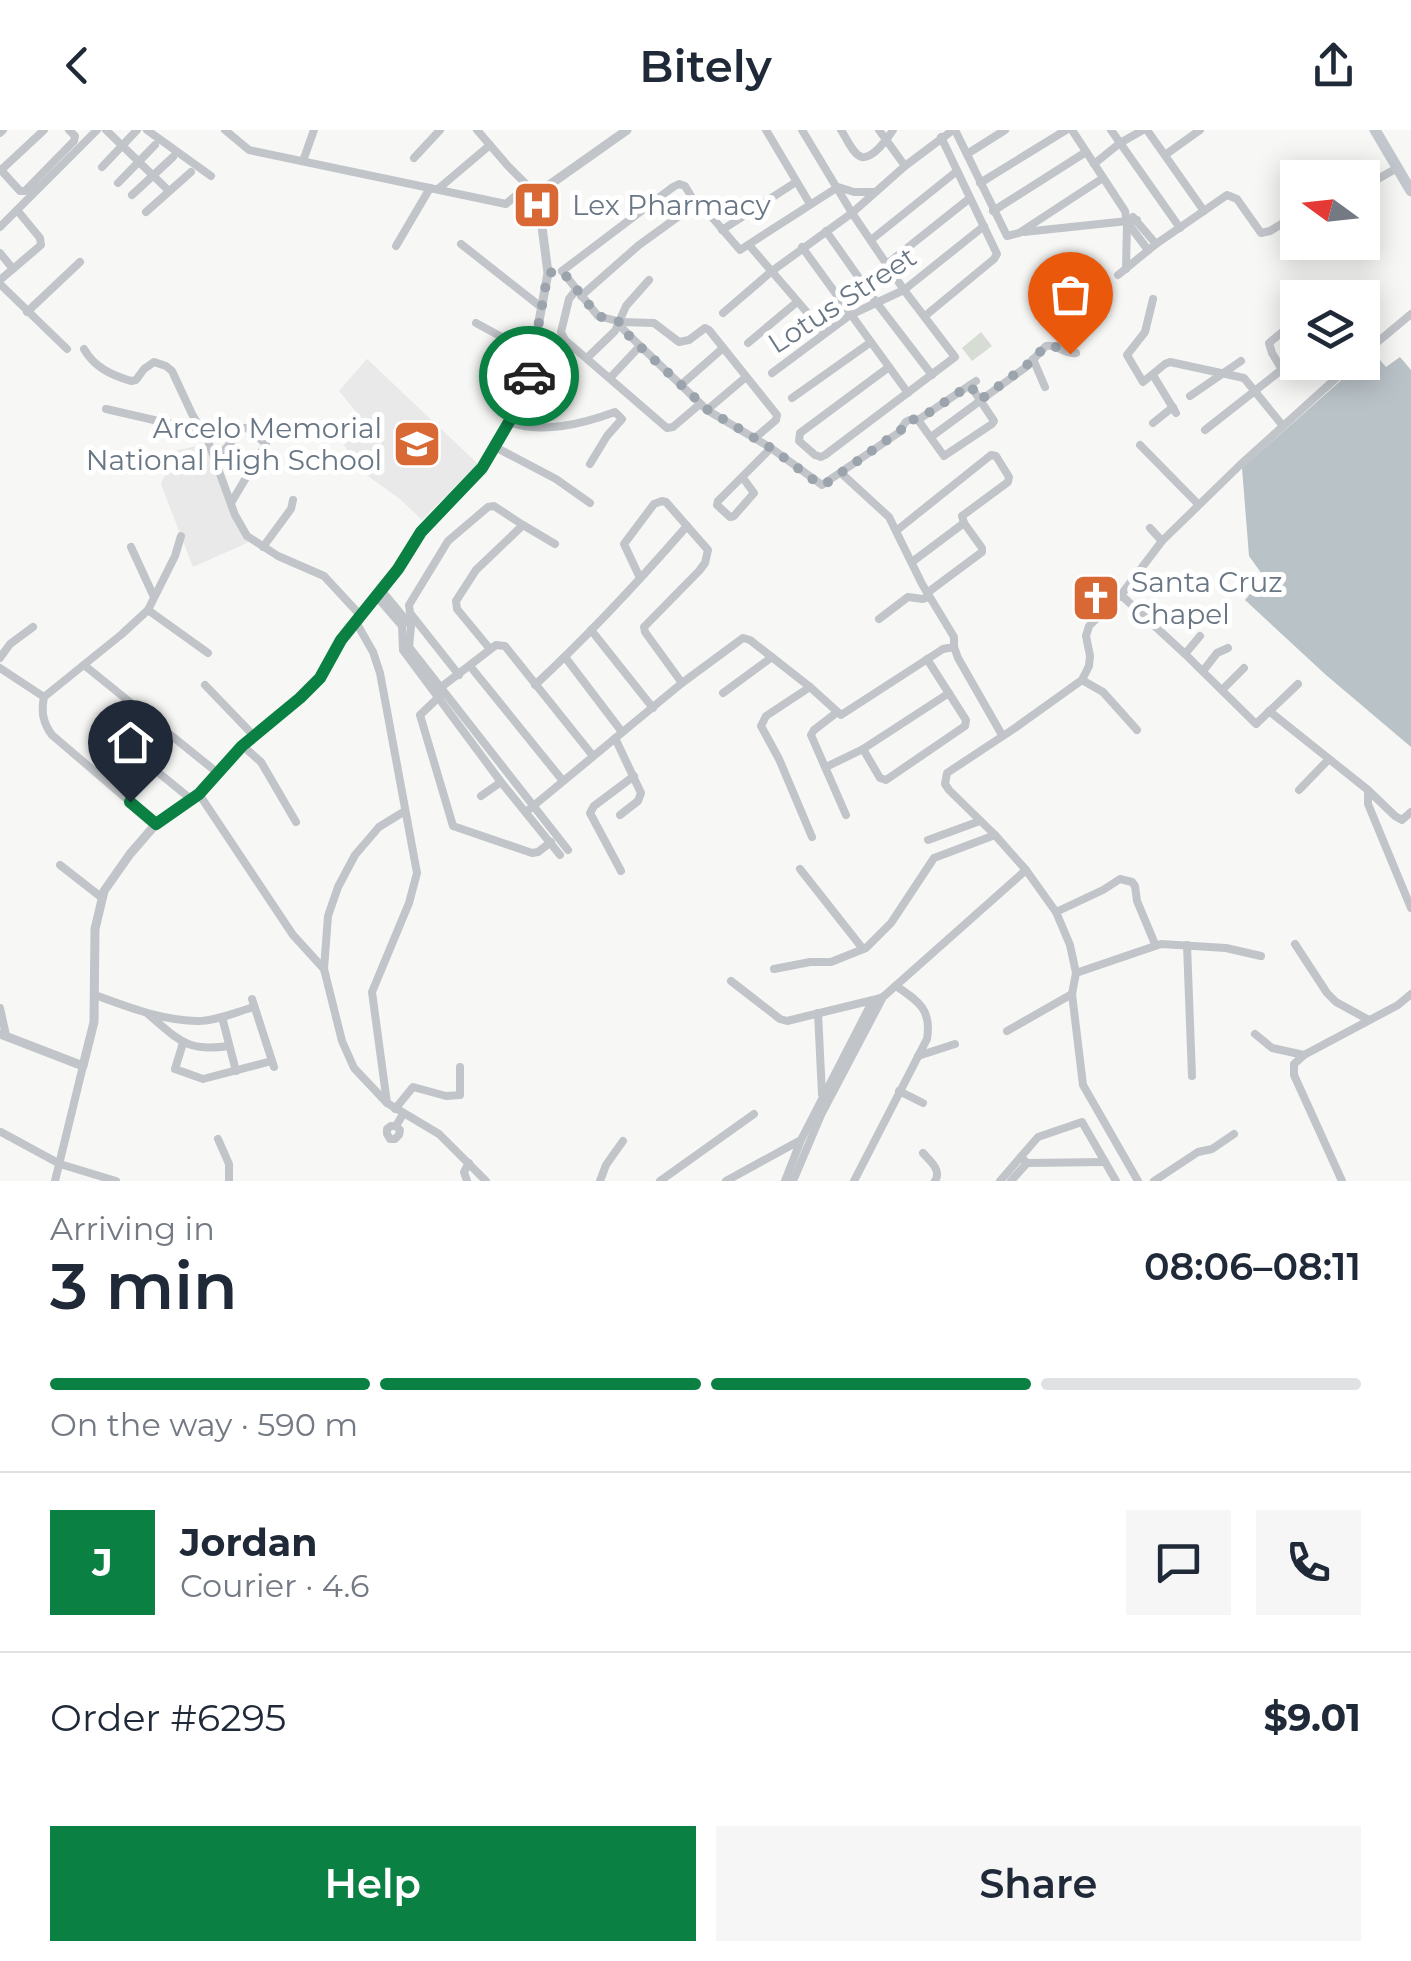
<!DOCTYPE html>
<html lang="en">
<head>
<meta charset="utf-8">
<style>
  body { margin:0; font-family:Montserrat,sans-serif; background:#f6f6f7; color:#1f2937; height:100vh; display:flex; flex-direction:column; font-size:38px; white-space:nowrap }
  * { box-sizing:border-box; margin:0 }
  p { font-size:32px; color:#747a83 }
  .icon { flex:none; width:55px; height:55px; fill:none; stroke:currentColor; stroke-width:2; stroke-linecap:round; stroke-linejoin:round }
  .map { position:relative; height:1051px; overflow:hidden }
  .drawer { display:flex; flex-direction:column; background:#fff; flex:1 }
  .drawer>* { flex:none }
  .needle { width:65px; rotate:285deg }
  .controls { position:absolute; left:1280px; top:30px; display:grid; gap:20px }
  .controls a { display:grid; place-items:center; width:100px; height:100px; border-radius:0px; background:#fff; box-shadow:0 5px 25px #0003; font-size:50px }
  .pin { position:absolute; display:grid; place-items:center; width:85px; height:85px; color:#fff; margin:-102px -42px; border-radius:50% 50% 50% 0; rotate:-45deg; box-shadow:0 0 10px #0007 }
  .pin .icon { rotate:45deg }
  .courier { position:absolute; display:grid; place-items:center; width:100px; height:100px; margin:-50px; border:8px solid #0b8043; border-radius:50%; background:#fff; color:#222; box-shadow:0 2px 12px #0007 }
  .summary em { font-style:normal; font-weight:600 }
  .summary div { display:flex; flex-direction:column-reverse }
  .summary { display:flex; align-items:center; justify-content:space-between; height:170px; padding:0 50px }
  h1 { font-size:65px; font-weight:600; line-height:75px }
  .bar { display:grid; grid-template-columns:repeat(4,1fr); gap:15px 10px; align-content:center; height:120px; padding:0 50px }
  .bar i { height:12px; border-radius:8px; background:#e0e1e3 }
  .bar .active { background:#0b8043 }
  .bar p { grid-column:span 4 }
  .line { display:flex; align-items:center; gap:25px; padding:0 50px; border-top:2px solid #e0e1e3 }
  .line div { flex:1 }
  .round { display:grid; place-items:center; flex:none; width:105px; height:105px; border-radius:0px; background:#f6f6f7 }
  .action { display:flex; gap:20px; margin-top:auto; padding:20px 50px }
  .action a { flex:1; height:115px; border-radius:0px; background:#0b8043; color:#fff; font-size:40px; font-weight:600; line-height:115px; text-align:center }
  .action a+a { background:#f6f6f7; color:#1f2937 }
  header { display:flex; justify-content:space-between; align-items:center; height:130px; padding:0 50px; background:#fff; font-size:45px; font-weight:600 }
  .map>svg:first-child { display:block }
  .built { fill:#e8e9e8 }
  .green { fill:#d7dcd5 }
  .water { fill:#b9c2c7 }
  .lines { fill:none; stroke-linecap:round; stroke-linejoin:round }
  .minor { stroke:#c1c4c8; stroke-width:8 }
  .tertiary { stroke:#c1c4c8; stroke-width:9 }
  .primary { stroke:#c2c7cd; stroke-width:11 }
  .done { stroke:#9ba4ac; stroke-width:10; stroke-dasharray:0 18 }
  .route { stroke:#0b8043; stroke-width:12 }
  .labels { text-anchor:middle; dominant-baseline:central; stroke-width:10; stroke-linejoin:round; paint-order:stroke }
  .poi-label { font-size:28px; fill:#697684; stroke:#fff; text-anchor:start }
  .street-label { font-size:28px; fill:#697684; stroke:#fff }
</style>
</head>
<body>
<header><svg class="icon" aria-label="back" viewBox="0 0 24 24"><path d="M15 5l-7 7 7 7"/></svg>Bitely<svg class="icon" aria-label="share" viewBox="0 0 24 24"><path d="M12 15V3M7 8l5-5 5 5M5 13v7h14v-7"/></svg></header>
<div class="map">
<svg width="1411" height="1051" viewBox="0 0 1411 1051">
  <rect width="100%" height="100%" fill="#f7f8f5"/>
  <g class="built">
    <polygon points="367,229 478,334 422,390 400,369 361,341 344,315 366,294 339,261"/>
    <polygon points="206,314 237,397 249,412 193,437 161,354 174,321"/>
  </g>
  <polygon class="green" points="981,202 992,216 972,231 962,218"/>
  <polygon class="water" points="1373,222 1386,237 1400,227 1411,240 1411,617 1326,545 1245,470 1264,447 1249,426 1242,338"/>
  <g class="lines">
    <g class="minor">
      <polyline points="106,0 169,61"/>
      <polyline points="147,0 211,46"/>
      <polyline points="225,0 249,20 506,74 527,56"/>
      <polyline points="477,0 507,35 538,66"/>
      <polyline points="766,0 810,74"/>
      <polyline points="802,0 852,83 904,160 955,227 825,325 821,327 815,325 799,311 800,303 889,237"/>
      <path d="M841,0C846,7 853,25 862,27C873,29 888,8 893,0"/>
      <polyline points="879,0 905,36"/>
      <polyline points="955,0 1007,106 1019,103 1103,48"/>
      <polyline points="1072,0 1125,81 1127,92 1148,120"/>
      <polyline points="1111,0 1180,98"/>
      <polyline points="1147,0 1204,81"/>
      <polyline points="0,3 3,0"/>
      <polyline points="967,24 1005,0"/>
      <polyline points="1165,25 1200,0"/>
      <polyline points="414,28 440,0"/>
      <polyline points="303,31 314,0"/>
      <polyline points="1094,34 1120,13 1143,0"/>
      <polyline points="102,37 137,0"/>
      <polyline points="0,39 20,61 25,61 74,11 75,6 69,0"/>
      <polyline points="1,40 44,0"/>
      <polyline points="118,53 155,15"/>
      <polyline points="980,53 1066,0"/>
      <polyline points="1362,58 1397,38"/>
      <polyline points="438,59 490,15"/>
      <polyline points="132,65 173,27"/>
      <polyline points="993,81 1086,22"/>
      <polyline points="146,82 191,42"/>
      <polyline points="710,85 740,120 838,57 854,62 874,62"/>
      <polyline points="1133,87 1156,114"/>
      <polyline points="0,97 97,0"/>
      <polyline points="722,100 796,52"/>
      <polyline points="826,101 876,172 932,245"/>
      <polyline points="1024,102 1137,90"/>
      <polyline points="871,110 957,41"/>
      <polyline points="461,114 541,177"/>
      <polyline points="749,115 824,202"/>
      <polyline points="396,116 430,58"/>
      <polyline points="802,117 908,263"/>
      <polyline points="0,123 13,139"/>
      <polyline points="887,134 970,68"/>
      <polyline points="1126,139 1127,93"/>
      <polyline points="562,141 598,186 621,192 654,193 679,212 689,210 705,198 709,200 777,285 776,290 755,308"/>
      <polyline points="562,141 673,57 679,54 685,56 694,71 693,76 639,115 581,166"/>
      <polyline points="1118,145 1156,114 1227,65 1237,69 1261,103 1270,101 1298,84"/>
      <polyline points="0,150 41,115 40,108 17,80"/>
      <polyline points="0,154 67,219"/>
      <polyline points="576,160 569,169 561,202 565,210 667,298 673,297 700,274"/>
      <polyline points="1153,169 1145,202 1127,225 1143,252 1165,234 1170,232 1244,248 1283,296"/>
      <polyline points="27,182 80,132"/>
      <polyline points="723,183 772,141 852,83 905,36 953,0"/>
      <polyline points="925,186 994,129 997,124 941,7"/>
      <path d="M621,192L622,198L633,209L707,280L771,318L822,355L901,301C904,292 907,288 918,290L976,251"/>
      <polyline points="476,193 533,224"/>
      <polyline points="748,213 797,172"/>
      <path d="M84,219C94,237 111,245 131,251L136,250L144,239L154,232L166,236L172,241L192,284L208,311L235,385L247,406L278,426L324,446L361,486"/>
      <polyline points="1362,225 1411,184"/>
      <polyline points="587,228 615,201 626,176 649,150"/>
      <polyline points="1033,229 1045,257"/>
      <polyline points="772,243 850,185 904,160 984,96"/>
      <polyline points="1153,245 1176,283"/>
      <polyline points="610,248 640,216"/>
      <polyline points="681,255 723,218"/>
      <polyline points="1190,266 1241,231"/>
      <polyline points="792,268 871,212"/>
      <polyline points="106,279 202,301"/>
      <polyline points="707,280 746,247"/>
      <polyline points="918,290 944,326 992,294 994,291 970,255"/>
      <path d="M509,292C543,304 582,294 615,282L622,289L607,306L590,334"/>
      <polyline points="1153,293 1173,277"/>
      <polyline points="1205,300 1280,241 1281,238 1272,223 1269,213 1293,193"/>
      <path d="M931,307L1026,237L1046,216C1058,214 1064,225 1076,223"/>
      <polyline points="1140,315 1198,374"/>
      <polyline points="495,317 556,349 590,373"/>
      <polyline points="216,330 243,298 247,298 266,314 231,373"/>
      <polyline points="743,348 754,363 734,386 730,387 717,375 718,371 771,318"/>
      <polyline points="1150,398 1162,411"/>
      <polyline points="896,401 991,325 996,326 1009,347 1008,352 962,386 964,393 982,418 982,422 927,463"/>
      <polyline points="131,417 154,467"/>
      <polyline points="263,417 291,379 293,370"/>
      <polyline points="912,432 964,393"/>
      <polyline points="640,448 624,414 654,374 662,371 666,372 708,420 705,433 699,441 644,497 645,502 682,553"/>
      <polyline points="382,461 411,496 409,517 568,720"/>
      <polyline points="1121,465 1185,524 1256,594 1298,554"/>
      <polyline points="377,467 402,496 403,520 501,652 560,725"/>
      <polyline points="148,480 208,523"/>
      <polyline points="879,489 908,467 923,469 929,467"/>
      <polyline points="356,492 373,522 380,543 417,743 409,773 372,862 387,973"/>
      <polyline points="591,500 653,578"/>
      <polyline points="954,517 958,528 1002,605"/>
      <polyline points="490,519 457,479 456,471 476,440 523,395 555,414"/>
      <polyline points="1185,524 1200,506"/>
      <polyline points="565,527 622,602"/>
      <polyline points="0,528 10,514 33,497"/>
      <polyline points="84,535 219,644"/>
      <polyline points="470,536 563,651"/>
      <polyline points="0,538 44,567"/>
      <polyline points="1203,541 1217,523 1228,518"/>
      <polyline points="459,545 410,483 409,475 448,411 488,377 494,376 523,395"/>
      <polyline points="1082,550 1103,562 1137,600"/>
      <polyline points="205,555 254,606"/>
      <path d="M535,555C589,505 639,451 687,396"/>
      <polyline points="810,557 766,586 761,596 779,629 812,707"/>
      <polyline points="440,558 496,515 505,516 593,626"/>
      <polyline points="1222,560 1244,538"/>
      <polyline points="723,563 772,527"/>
      <polyline points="441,565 420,585 453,696 532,723 538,722 551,712"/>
      <polyline points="1269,581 1368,660 1395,686 1402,690 1411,682"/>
      <polyline points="836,583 814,600 811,605 846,685"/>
      <polyline points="615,608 641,663 638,671 620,685"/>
      <polyline points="243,616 261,632 296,692"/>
      <polyline points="127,617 192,670"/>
      <polyline points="863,619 880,648 886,650 965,596 966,590 927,529"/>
      <polyline points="826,637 863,619 949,563"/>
      <polyline points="1299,660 1329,629"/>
      <polyline points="1368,661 1368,674 1411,778"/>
      <polyline points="199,664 293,805 324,839"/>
      <polyline points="481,666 501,652"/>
      <polyline points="405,681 379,697 355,725 338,757 328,786 324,839 342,911 354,938 387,973 439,1004 486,1051"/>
      <polyline points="526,682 682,553 743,508 750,510 810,557 841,585 943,519 954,517 954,507 922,454 889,387 841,343"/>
      <path d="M156,694L52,605C43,593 41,582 44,567L122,504L148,480L175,426L181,406"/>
      <polyline points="928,710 980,691"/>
      <polyline points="60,735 101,767"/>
      <polyline points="800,739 863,819"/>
      <polyline points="621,741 590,683 594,676 634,646"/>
      <polyline points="1056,782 1103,760 1120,749 1132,752 1135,756 1137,771 1155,814"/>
      <polyline points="1295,814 1327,863 1336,872 1369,890"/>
      <polyline points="1187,815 1192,946"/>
      <polyline points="774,839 810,832 831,832 866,818 891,793 934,728 995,705"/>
      <polyline points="1076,843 1161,814 1226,818 1261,826"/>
      <polyline points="731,851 780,889 787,891 873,870 883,867 1026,740"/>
      <path d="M95,865C129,877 162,891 198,891C217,891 236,882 254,877"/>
      <polyline points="252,869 274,937"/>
      <polyline points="0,878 6,905"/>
      <polyline points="818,883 822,964"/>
      <path d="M149,885C180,911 187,922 229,916"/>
      <polyline points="222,887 236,941"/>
      <polyline points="1007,901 1072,864"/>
      <polyline points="1255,904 1272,918 1304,925"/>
      <polyline points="183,913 175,939 203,949 272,931"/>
      <polyline points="918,926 955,914"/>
      <polyline points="899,961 923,973"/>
      <polyline points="395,979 413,957 446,966 460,965 460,937"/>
      <polyline points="396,996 400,1000 399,1005 395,1009 390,1009 387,1004 387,999 391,996 396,996 403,984"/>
      <polyline points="1,1002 60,1034 116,1051"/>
      <polyline points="218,1009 229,1034 229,1051"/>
      <path d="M923,1023C930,1031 942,1040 935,1051"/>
      <polyline points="1021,1027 1027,1033 1105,1032"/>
      <polyline points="55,1051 83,936"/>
      <polyline points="467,1051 464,1042 469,1033"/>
      <polyline points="600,1051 606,1035 623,1011"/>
      <polyline points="660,1051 754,984"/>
      <polyline points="726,1051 799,1011"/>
      <polyline points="785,1051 801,1010 873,870"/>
      <polyline points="793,1051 821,985 883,867"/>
      <path d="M854,1051L927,909C932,879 918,871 896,856"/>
      <polyline points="1000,1051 1038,1007 1082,992 1116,1051"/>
      <polyline points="1011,1051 1027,1033"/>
      <polyline points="1138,1051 1083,955 1072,864 1076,843 1070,815 1056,782 1026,740 995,705 949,660 945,654 947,643 1015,598 1082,550 1089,536 1090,526 1086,506 1089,496 1121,465 1162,411 1240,335 1354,232"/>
      <polyline points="1154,1051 1198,1022 1212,1019 1234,1004"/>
      <polyline points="1342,1051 1294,945 1294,934 1304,925 1398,875 1411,864"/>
    </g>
    <polyline class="tertiary" points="0,904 83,936 94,892 95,799 104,761 130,724 156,694 199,664 243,616 300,568 320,548 341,510 398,439 421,403 483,338 509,292 529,245 548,143 538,66 545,58 627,0"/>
    <polyline class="primary" points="1375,0 1411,61"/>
  </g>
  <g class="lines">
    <path class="done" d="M529,246L548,143L562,141L598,186L620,192L622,198L633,210L708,280L771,318L819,354L824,355L901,300C904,292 907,288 918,290L970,255L980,270L1026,236L1046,216L1056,217L1070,224"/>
    <polyline class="route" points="130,672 156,694 199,664 242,616 300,568 320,548 341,510 398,439 421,402 482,338 509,292 529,246"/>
  </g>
  <defs>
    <g id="hospital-square" transform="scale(2.5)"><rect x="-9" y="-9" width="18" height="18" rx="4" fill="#d86935" stroke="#fff"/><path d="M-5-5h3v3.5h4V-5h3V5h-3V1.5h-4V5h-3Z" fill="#fff"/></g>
    <g id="school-square" transform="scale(2.5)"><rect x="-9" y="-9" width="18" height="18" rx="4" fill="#d86935" stroke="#fff"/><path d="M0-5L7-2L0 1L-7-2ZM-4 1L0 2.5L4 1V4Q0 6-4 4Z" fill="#fff"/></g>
    <g id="church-square" transform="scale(2.5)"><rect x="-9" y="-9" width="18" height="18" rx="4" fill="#d86935" stroke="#fff"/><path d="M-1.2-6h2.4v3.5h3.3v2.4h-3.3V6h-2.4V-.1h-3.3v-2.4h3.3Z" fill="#fff"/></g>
  </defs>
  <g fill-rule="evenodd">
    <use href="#hospital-square" x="537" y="75"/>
    <use href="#school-square" x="417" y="314"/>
    <use href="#church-square" x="1096" y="468"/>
  </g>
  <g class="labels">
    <g class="poi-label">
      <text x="572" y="75">Lex Pharmacy</text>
      <text x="382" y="298" text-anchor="end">Arcelo Memorial<tspan x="382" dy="32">National High School</tspan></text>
      <text x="1131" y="452">Santa Cruz<tspan x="1131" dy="32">Chapel</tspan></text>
    </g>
    <g class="street-label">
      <text transform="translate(842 170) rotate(-33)">Lotus Street</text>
    </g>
  </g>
</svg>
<div class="controls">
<a><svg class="needle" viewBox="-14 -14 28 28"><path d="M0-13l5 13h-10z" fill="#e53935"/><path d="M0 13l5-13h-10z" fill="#747a83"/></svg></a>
<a><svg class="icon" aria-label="layers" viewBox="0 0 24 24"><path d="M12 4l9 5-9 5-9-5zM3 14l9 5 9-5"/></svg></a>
</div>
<div class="pin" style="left:1070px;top:224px;background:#ea580c"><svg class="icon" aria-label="bag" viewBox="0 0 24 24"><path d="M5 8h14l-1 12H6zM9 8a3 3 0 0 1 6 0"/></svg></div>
<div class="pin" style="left:130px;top:672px;background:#1f2937"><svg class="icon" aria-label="home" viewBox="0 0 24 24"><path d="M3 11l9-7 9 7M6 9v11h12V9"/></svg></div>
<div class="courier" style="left:529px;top:246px"><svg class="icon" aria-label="car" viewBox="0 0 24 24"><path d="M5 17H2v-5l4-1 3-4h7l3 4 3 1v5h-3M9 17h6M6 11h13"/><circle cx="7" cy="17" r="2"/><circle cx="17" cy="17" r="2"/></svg></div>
</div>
<section class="drawer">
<div class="summary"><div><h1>3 min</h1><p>Arriving in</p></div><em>08:06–08:11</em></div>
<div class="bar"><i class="active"></i><i class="active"></i><i class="active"></i><i></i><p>On the way · 590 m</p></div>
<div class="line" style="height:180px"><b class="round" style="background:#0b8043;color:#fff">J</b><div><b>Jordan</b><p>Courier · 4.6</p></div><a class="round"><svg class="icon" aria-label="chat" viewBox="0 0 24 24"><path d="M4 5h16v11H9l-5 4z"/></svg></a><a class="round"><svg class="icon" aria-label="phone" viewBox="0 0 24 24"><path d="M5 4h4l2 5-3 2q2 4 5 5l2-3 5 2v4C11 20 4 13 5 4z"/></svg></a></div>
<div class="line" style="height:130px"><div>Order #6295</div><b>$9.01</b></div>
<div class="action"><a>Help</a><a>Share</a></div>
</section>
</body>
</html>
